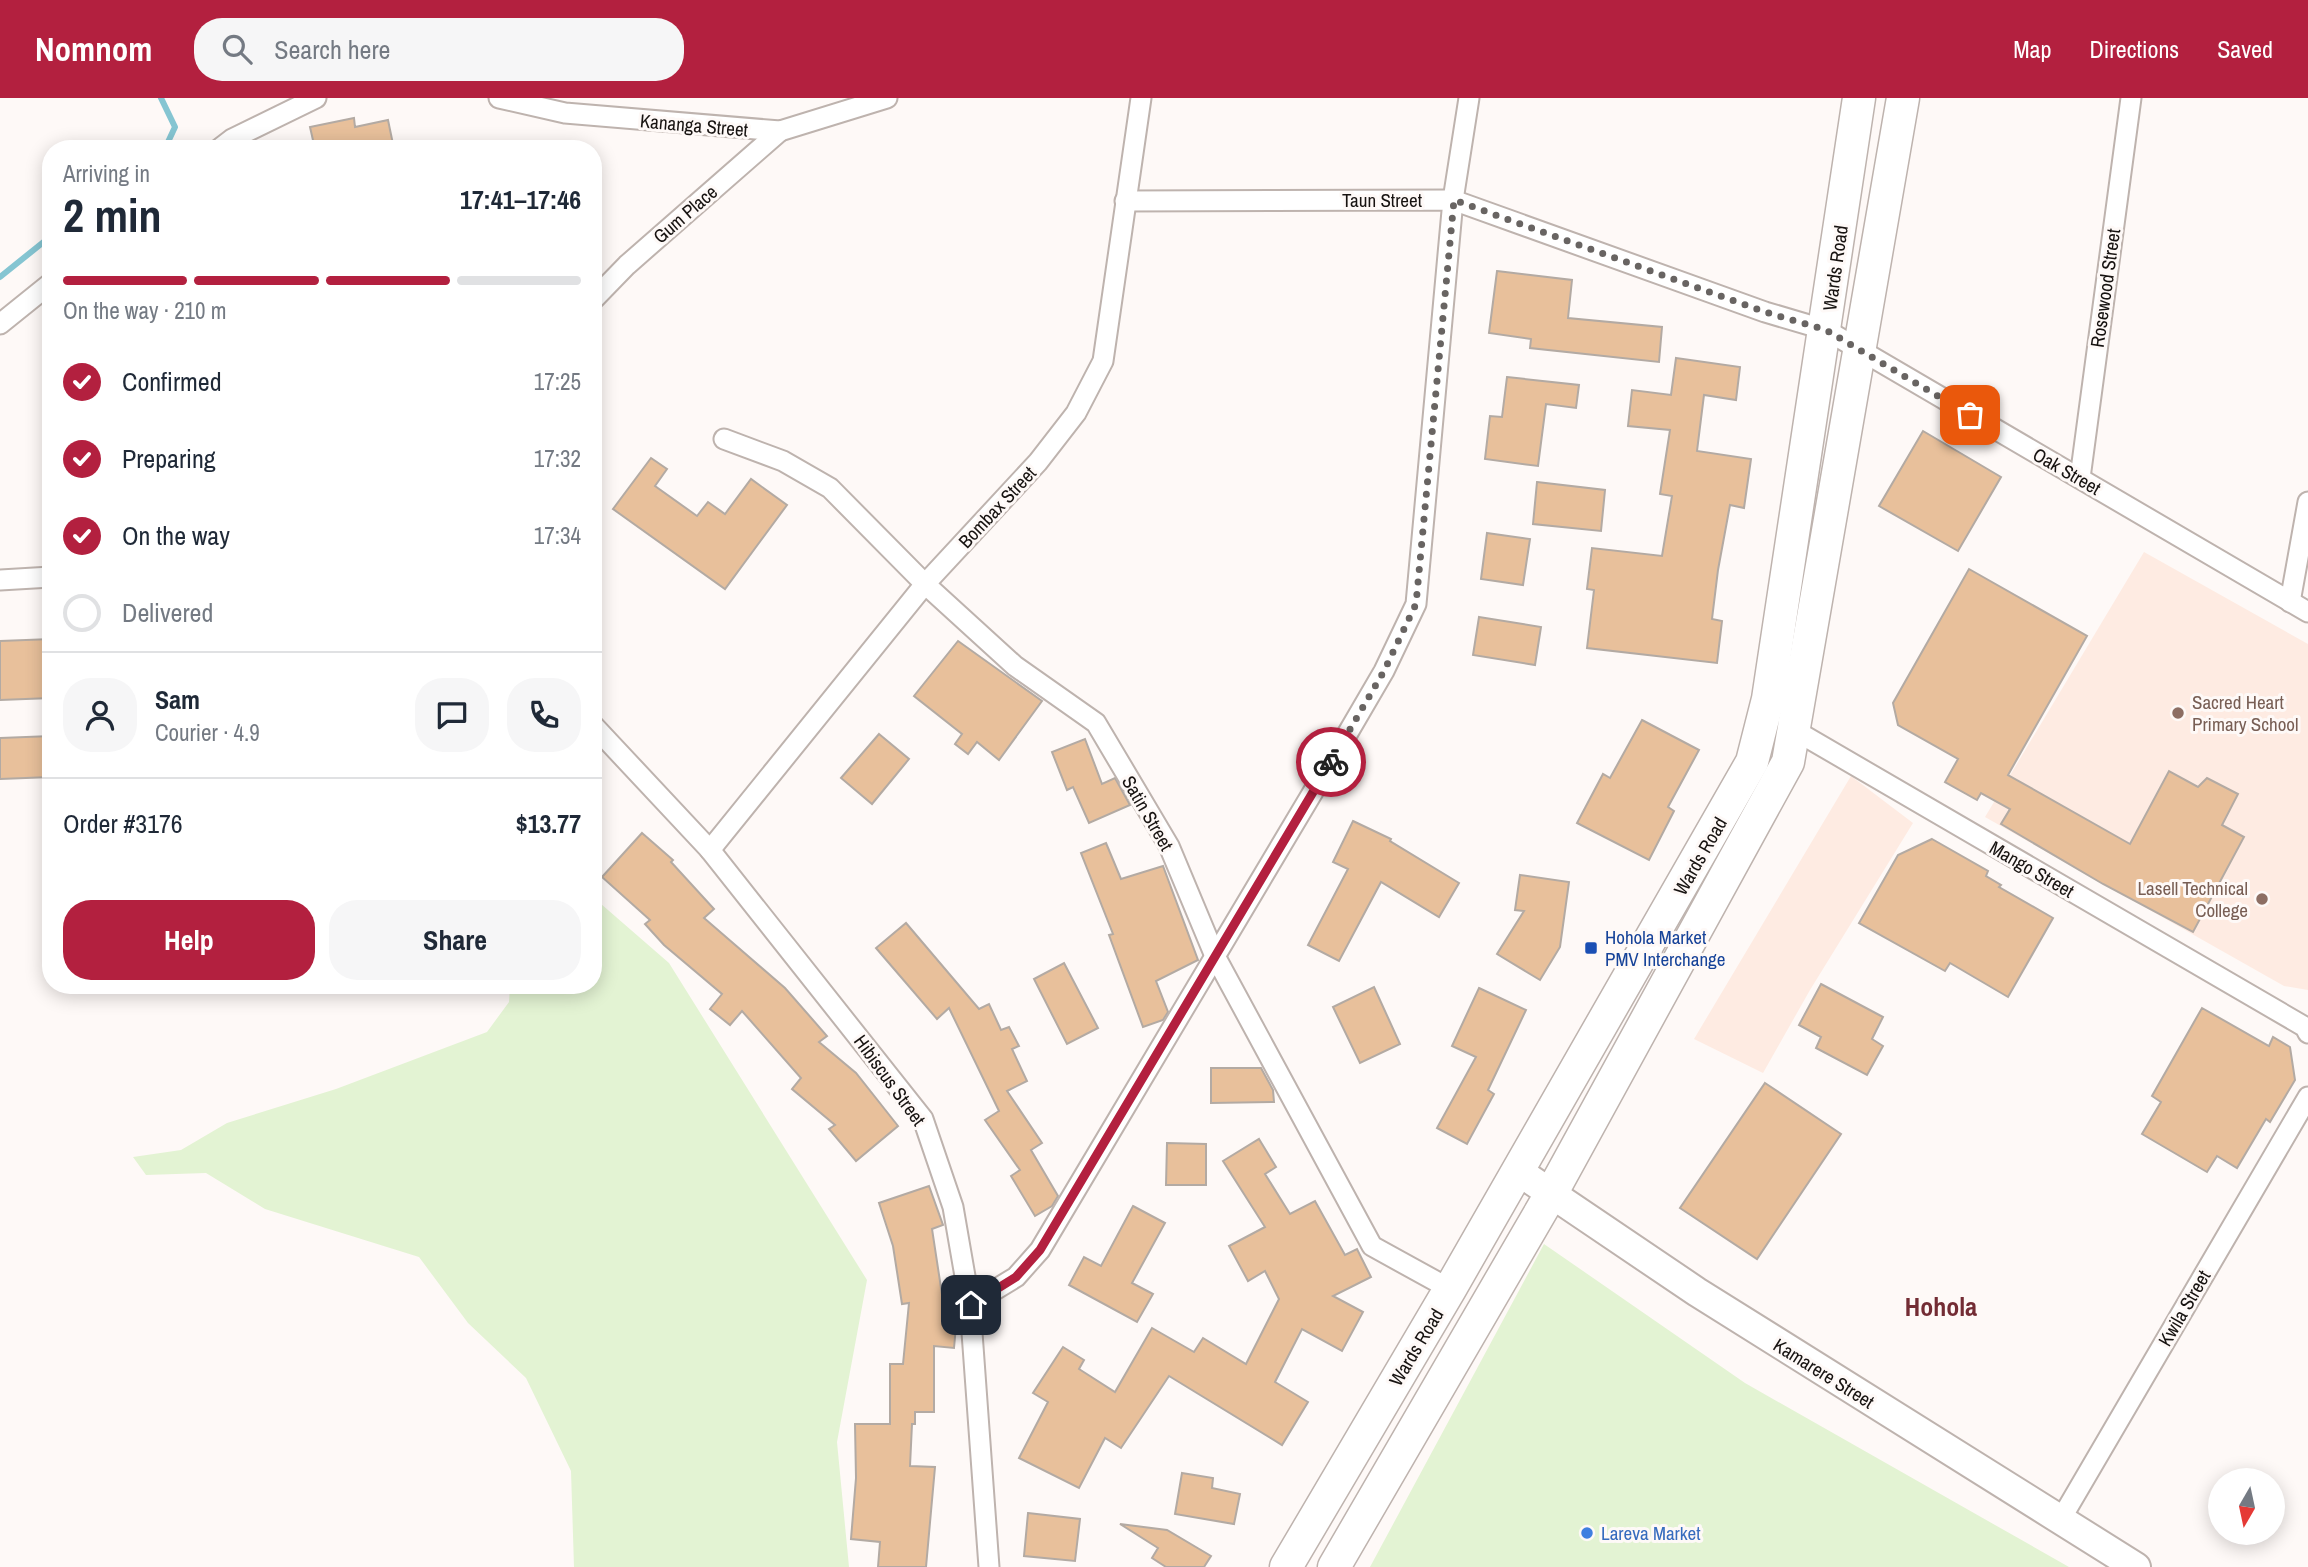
<!DOCTYPE html>
<html lang="en">
<head>
<meta charset="utf-8">
<style>
  body { margin:0; font-family:"Archivo Narrow",sans-serif; background:#f6f6f7; color:#1f2937; height:100vh; display:flex; flex-direction:column; font-size:26px; white-space:nowrap }
  * { box-sizing:border-box; margin:0 }
  p { font-size:23px; color:#747a83 }
  .icon { flex:none; width:38px; height:38px; fill:none; stroke:currentColor; stroke-width:2; stroke-linecap:round; stroke-linejoin:round }
  .map { position:relative; flex:1; overflow:hidden }
  .panel { position:absolute; left:42px; top:42px; width:560px; height:854px; display:flex; flex-direction:column; background:#fff; border-radius:28px; box-shadow:0 4px 18px #0003 }
  .panel>* { flex:none }
  .needle { width:46px; rotate:189deg }
  .controls { position:absolute; left:2208px; top:1370px; display:grid; gap:14px }
  .controls a { display:grid; place-items:center; width:77px; height:77px; border-radius:50%; background:#fff; box-shadow:0 4px 18px #0003; font-size:35px }
  .pin { position:absolute; display:grid; place-items:center; width:60px; height:60px; color:#fff; margin:-30px; border-radius:14px; box-shadow:0 4px 10px #0006 }
  .courier { position:absolute; display:grid; place-items:center; width:70px; height:70px; margin:-35px; border:5px solid #b3203f; border-radius:50%; background:#fff; color:#222; box-shadow:0 2px 9px #0007 }
  .head em { font-style:normal; font-weight:700 }
  .head div { display:flex; flex-direction:column-reverse }
  .head { display:flex; align-items:center; justify-content:space-between; height:119px; padding:0 21px }
  h1 { font-size:46px; font-weight:700; line-height:52px }
  .bar { display:grid; grid-template-columns:repeat(4,1fr); gap:10px 7px; align-content:center; height:84px; padding:0 21px }
  .bar i { height:9px; border-radius:5px; background:#e0e1e3 }
  .bar .on { background:#b3203f }
  .bar p { grid-column:span 4 }
  .line { display:flex; align-items:center; gap:18px; padding:0 21px; border-top:2px solid #e0e1e3 }
  .line div { flex:1 }
  .round { display:grid; place-items:center; flex:none; width:74px; height:74px; border-radius:28px; background:#f6f6f7 }
  ol { padding:0 21px; list-style:none }
  li { display:flex; align-items:center; gap:21px; height:77px }
  li p { margin-inline-start:auto }
  li .icon { padding:7px; border-radius:50%; background:#b3203f; color:#fff; stroke-width:4 }
  li:last-child { color:#747a83 }
  li i { width:38px; height:38px; border:4px solid #e0e1e3; border-radius:50% }
  .action { display:flex; gap:14px; margin-top:auto; padding:14px 21px }
  .action a { flex:1; height:80px; border-radius:28px; background:#b3203f; color:#fff; font-size:28px; font-weight:700; line-height:80px; text-align:center }
  .action a+a { background:#f6f6f7; color:#1f2937 }
  header { display:flex; align-items:center; gap:42px; box-sizing:border-box; height:98px; padding:0 35px; background:#b3203f; color:#fff }
  header strong { font-size:33px }
  nav { display:flex; gap:38px; margin-inline-start:auto; font-size:24px }
  .search { width:490px; height:63px; background:#f6f6f7; display:flex; align-items:center; gap:18px; box-sizing:border-box; padding:0 24px; border-radius:28px; color:#747a83; font-size:26px }
  .map>svg:first-child { display:block }
  .built { fill:#feebe2 }
  .green { fill:#e3f3d3 }
  .lines { fill:none; stroke-linecap:round; stroke-linejoin:round }
  .stream { stroke:#85c5d2; stroke-width:6 }
  .building { fill:#e8c09b; stroke:#b3aaa3; stroke-width:2 }
  .street-casing { stroke:#beb3ae; stroke-width:23 }
  .secondary-casing { stroke:#beb3ae; stroke-width:32 }
  .primary-casing { stroke:#beb3ae; stroke-width:35 }
  .street { stroke:#fff; stroke-width:19 }
  .secondary { stroke:#fff; stroke-width:28 }
  .primary { stroke:#fff; stroke-width:32 }
  .done { stroke:#686462; stroke-width:7; stroke-dasharray:0 12.6 }
  .route { stroke:#b3203f; stroke-width:9 }
  .education-dot { fill:#8d6e63; stroke:#fef9f7; stroke-width:2.5 }
  .transit-dot { fill:#1a4fb4; stroke:#fef9f7; stroke-width:2.5 }
  .shop-dot { fill:#3f7fe0; stroke:#fef9f7; stroke-width:2.5 }
  .labels { text-anchor:middle; dominant-baseline:central; stroke-width:6; stroke-linejoin:round; paint-order:stroke }
  .street-label { font-size:19px; fill:#171311; stroke:#fef9f7 }
  .education-label { font-size:19px; fill:#785e54; stroke:#fef9f7; text-anchor:start }
  .transit-label { font-size:19px; fill:#164399; stroke:#fef9f7; text-anchor:start }
  .shop-label { font-size:19px; fill:#366cbe; stroke:#fef9f7; text-anchor:start }
  .district-label { font-size:26px; font-weight:bold; fill:#732c34; stroke:#fef9f7 }
</style>
</head>
<body>
<header>
<strong>Nomnom</strong>
<div class="search"><svg class="icon" aria-label="search" viewBox="0 0 24 24"><circle cx="10" cy="10" r="6"/><path d="M15 15l6 6"/></svg>Search here</div>
<nav><a>Map</a><a>Directions</a><a>Saved</a></nav>
</header>
<div class="map">
<svg width="2308" height="1469" viewBox="0 0 2308 1469">
  <rect width="100%" height="100%" fill="#fef9f7"/>
  <g class="built">
    <polygon points="2144,454 2308,546 2308,892 2284,888 1985,719"/>
    <polygon points="1851,678 1913,725 1810,892 1763,975 1694,941"/>
  </g>
  <g class="green">
    <polygon points="593,799 669,865 867,1182 837,1344 849,1469 574,1469 571,1373 526,1280 468,1225 419,1159 265,1111 206,1075 146,1077 133,1059 181,1052 227,1025 336,991 487,934 509,904 510,887 593,887"/>
    <polygon points="1544,1146 1745,1285 2069,1469 1370,1469"/>
  </g>
  <g class="lines">
    <g class="stream">
      <polyline points="159,51 168,44 175,29 161,0"/>
      <polyline points="0,179 51,138"/>
    </g>
  </g>
  <g class="building">
    <polygon points="354,20 355,29 388,22 394,51 315,51 310,29"/>
    <polygon points="1497,173 1572,182 1568,220 1662,229 1659,264 1530,250 1531,241 1489,235"/>
    <polygon points="1676,260 1740,269 1736,302 1704,297 1697,353 1751,361 1744,410 1730,407 1718,472 1712,521 1722,523 1717,565 1587,550 1594,492 1587,491 1592,450 1662,458 1672,398 1660,396 1670,332 1628,328 1632,292 1671,297"/>
    <polygon points="1507,279 1579,287 1576,310 1546,306 1538,368 1485,361 1490,318 1502,319"/>
    <polygon points="1923,333 2001,379 1958,453 1879,408"/>
    <polygon points="651,360 667,371 655,388 697,418 708,404 725,416 751,381 787,407 725,491 613,411"/>
    <polygon points="1537,384 1605,392 1601,433 1533,426"/>
    <polygon points="1487,435 1530,441 1523,487 1481,481"/>
    <polygon points="1969,471 2087,538 2008,677 2130,746 2169,673 2198,689 2207,680 2238,696 2222,727 2244,739 2193,834 2103,786 2001,726 2010,711 1981,695 1977,702 1945,684 1958,661 1898,627 1893,605"/>
    <polygon points="1479,519 1541,529 1535,567 1473,557"/>
    <polygon points="51,541 51,600 0,602 0,543"/>
    <polygon points="958,543 1042,603 999,662 977,644 968,656 955,646 962,636 914,598"/>
    <polygon points="1642,622 1699,652 1668,709 1674,713 1649,762 1577,725 1603,676 1610,680"/>
    <polygon points="879,636 909,661 872,706 841,680"/>
    <polygon points="51,638 51,679 0,681 0,640"/>
    <polygon points="1085,641 1102,686 1115,680 1130,707 1089,725 1073,689 1067,692 1052,654"/>
    <polygon points="1353,723 1391,741 1390,743 1459,785 1439,819 1381,784 1339,863 1308,847 1348,771 1333,764"/>
    <polygon points="642,735 673,762 671,764 714,811 704,820 785,890 827,938 819,944 856,975 898,1028 856,1063 829,1031 835,1027 792,991 801,980 742,913 730,927 710,911 722,896 664,847 645,826 650,822 602,779"/>
    <polygon points="1932,741 1988,773 1986,778 2001,787 1999,789 2053,820 2008,899 1950,865 1945,873 1859,825 1898,757"/>
    <polygon points="1106,745 1121,781 1163,768 1198,862 1156,883 1168,914 1163,922 1143,929 1109,837 1113,836 1081,755"/>
    <polygon points="1520,777 1569,784 1560,849 1540,882 1497,856 1524,813 1515,812"/>
    <polygon points="906,825 979,911 989,906 1001,932 1009,929 1019,948 1012,951 1027,983 1007,993 1042,1045 1031,1052 1058,1098 1052,1108 1035,1118 1011,1078 1020,1072 985,1022 999,1013 949,910 937,921 876,850"/>
    <polygon points="1064,865 1098,930 1067,946 1034,881"/>
    <polygon points="1821,886 1883,919 1872,941 1883,948 1867,977 1816,950 1821,939 1799,927"/>
    <polygon points="1374,889 1400,946 1360,965 1333,909"/>
    <polygon points="1479,890 1526,912 1488,992 1494,996 1467,1046 1437,1030 1476,959 1452,948"/>
    <polygon points="2202,910 2269,948 2273,939 2290,949 2295,982 2270,1024 2266,1021 2237,1070 2217,1058 2207,1074 2142,1036 2161,1004 2152,998"/>
    <polygon points="1211,970 1261,970 1273,992 1274,1004 1211,1005"/>
    <polygon points="1765,985 1841,1036 1757,1161 1680,1110"/>
    <polygon points="1259,1041 1276,1069 1265,1076 1290,1116 1315,1103 1345,1157 1357,1151 1371,1179 1333,1198 1363,1214 1342,1253 1302,1231 1275,1284 1308,1304 1282,1347 1169,1278 1121,1350 1105,1340 1079,1390 1019,1360 1048,1304 1033,1295 1063,1249 1084,1262 1079,1271 1115,1294 1152,1230 1194,1254 1203,1240 1246,1266 1279,1201 1265,1173 1248,1183 1229,1148 1265,1129 1223,1063"/>
    <polygon points="1167,1045 1206,1046 1206,1087 1166,1087"/>
    <polygon points="929,1088 943,1127 932,1131 945,1216 957,1217 954,1250 934,1248 934,1314 915,1314 915,1326 912,1326 910,1368 935,1369 926,1469 878,1469 880,1444 851,1441 856,1380 855,1326 890,1326 890,1266 903,1266 909,1205 902,1206 893,1148 879,1105"/>
    <polygon points="1133,1108 1165,1125 1132,1185 1153,1196 1137,1224 1069,1187 1084,1159 1101,1168"/>
    <polygon points="1182,1375 1213,1380 1212,1390 1240,1396 1234,1426 1175,1416"/>
    <polygon points="1028,1415 1080,1421 1075,1463 1024,1458"/>
    <polygon points="1120,1426 1167,1432 1211,1458 1204,1469 1166,1469 1152,1460 1158,1450"/>
  </g>
  <g class="lines">
    <g class="street-casing">
      <g id="street">
        <polyline points="499,0 565,15 780,33 887,0"/>
        <polyline points="219,51 232,41 316,0"/>
        <polyline points="1125,103 1453,102 1765,214 1826,232 2308,514"/>
        <polyline points="593,202 627,167 780,33"/>
        <polyline points="0,226 51,185"/>
        <polyline points="724,341 783,363 830,390 925,486 1015,568 1096,625 1169,748 1215,858 1372,1148 1450,1191"/>
        <polyline points="2080,380 2131,0"/>
        <polyline points="0,482 51,479"/>
        <polyline points="2290,504 2308,404"/>
        <polyline points="1788,624 1796,633 2305,929 2308,935"/>
        <polyline points="593,627 710,752 923,1021 953,1109 970,1207 989,1469"/>
        <polyline points="710,752 925,486 1038,364 1076,315 1103,263 1141,0"/>
        <polyline points="970,1207 1016,1179 1040,1152 1335,657 1384,573 1416,506 1453,102 1469,0"/>
        <polyline points="2061,1421 2308,999"/>
      </g>
    </g>
    <g class="secondary-casing">
      <polyline id="secondary" points="1518,1073 1697,1194 2136,1469"/>
    </g>
    <g class="primary-casing">
      <g id="primary">
        <polyline points="1286,1469 1450,1191 1752,664 1768,601 1859,0"/>
        <polyline points="1334,1469 1551,1096 1788,664 1903,0"/>
      </g>
    </g>
    <use href="#street" class="street"/>
    <use href="#secondary" class="secondary"/>
    <use href="#primary" class="primary"/>
  </g>
  <g class="lines">
    <polyline class="done" points="1331,664 1384,573 1416,506 1454,102 1765,214 1826,232 1970,317"/>
    <polyline class="route" points="971,1207 1016,1179 1040,1152 1331,664"/>
  </g>
  <g class="education-dot">
    <circle cx="2178" cy="615" r="7"/>
    <circle cx="2262" cy="801" r="7"/>
  </g>
  <rect class="transit-dot" x="1584" y="843" width="14" height="14" rx="3.5"/>
  <circle class="shop-dot" cx="1587" cy="1435" r="7"/>
  <g class="labels">
    <g class="street-label">
      <text transform="translate(694 27) rotate(5)">Kananga Street</text>
      <text x="1382" y="102">Taun Street</text>
      <text transform="translate(685 116) rotate(-41)">Gum Place</text>
      <text transform="translate(1835 170) rotate(-82)">Wards Road</text>
      <text transform="translate(2105 190) rotate(-82)">Rosewood Street</text>
      <text transform="translate(2067 373) rotate(30)">Oak Street</text>
      <text transform="translate(997 409) rotate(-47)">Bombax Street</text>
      <text transform="translate(1148 715) rotate(60)">Satin Street</text>
      <text transform="translate(1700 758) rotate(-60)">Wards Road</text>
      <text transform="translate(2032 771) rotate(30)">Mango Street</text>
      <text transform="translate(890 982) rotate(54)">Hibiscus Street</text>
      <text transform="translate(2184 1210) rotate(-60)">Kwila Street</text>
      <text transform="translate(1416 1249) rotate(-59)">Wards Road</text>
      <text transform="translate(1824 1275) rotate(32)">Kamarere Street</text>
    </g>
    <g class="education-label">
      <text x="2192" y="604">Sacred Heart<tspan x="2192" dy="22">Primary School</tspan></text>
      <text x="2248" y="790" text-anchor="end">Lasell Technical<tspan x="2248" dy="22">College</tspan></text>
    </g>
    <g class="transit-label">
      <text x="1605" y="839">Hohola Market<tspan x="1605" dy="22">PMV Interchange</tspan></text>
    </g>
    <g class="shop-label">
      <text x="1601" y="1435">Lareva Market</text>
    </g>
    <g class="district-label">
      <text x="1941" y="1208">Hohola</text>
    </g>
  </g>
</svg>
<div class="controls">
<a><svg class="needle" viewBox="-14 -14 28 28"><path d="M0-13l5 13h-10z" fill="#e53935"/><path d="M0 13l5-13h-10z" fill="#747a83"/></svg></a>
</div>
<div class="pin" style="left:1970px;top:317px;background:#ea580c"><svg class="icon" aria-label="bag" viewBox="0 0 24 24"><path d="M5 8h14l-1 12H6zM9 8a3 3 0 0 1 6 0"/></svg></div>
<div class="pin" style="left:971px;top:1207px;background:#1f2937"><svg class="icon" aria-label="home" viewBox="0 0 24 24"><path d="M3 11l9-7 9 7M6 9v11h12V9"/></svg></div>
<div class="courier" style="left:1331px;top:664px"><svg class="icon" aria-label="bike" viewBox="0 0 24 24"><circle cx="6" cy="16" r="4"/><circle cx="18" cy="16" r="4"/><path d="M6 16l4-8h5l3 8M10 8l3 8H6M13 5h3"/></svg></div>
<section class="panel">
<div class="head"><div><h1>2 min</h1><p>Arriving in</p></div><em>17:41–17:46</em></div>
<div class="bar"><i class="on"></i><i class="on"></i><i class="on"></i><i></i><p>On the way · 210 m</p></div>
<ol>
<li><svg class="icon" aria-label="check" viewBox="0 0 24 24"><path d="M5 12l5 5 9-10"/></svg>Confirmed<p>17:25</p></li>
<li><svg class="icon" aria-label="check" viewBox="0 0 24 24"><path d="M5 12l5 5 9-10"/></svg>Preparing<p>17:32</p></li>
<li><svg class="icon" aria-label="check" viewBox="0 0 24 24"><path d="M5 12l5 5 9-10"/></svg>On the way<p>17:34</p></li>
<li><i></i>Delivered</li>
</ol>
<div class="line" style="height:126px"><a class="round"><svg class="icon" aria-label="person" viewBox="0 0 24 24"><circle cx="12" cy="8" r="4"/><path d="M4 21q1-7 8-7t8 7"/></svg></a><div><b>Sam</b><p>Courier · 4.9</p></div><a class="round"><svg class="icon" aria-label="chat" viewBox="0 0 24 24"><path d="M4 5h16v11H9l-5 4z"/></svg></a><a class="round"><svg class="icon" aria-label="phone" viewBox="0 0 24 24"><path d="M5 4h4l2 5-3 2q2 4 5 5l2-3 5 2v4C11 20 4 13 5 4z"/></svg></a></div>
<div class="line" style="height:91px"><div>Order #3176</div><b>$13.77</b></div>
<div class="action"><a>Help</a><a>Share</a></div>
</section>
</div>
</body>
</html>
